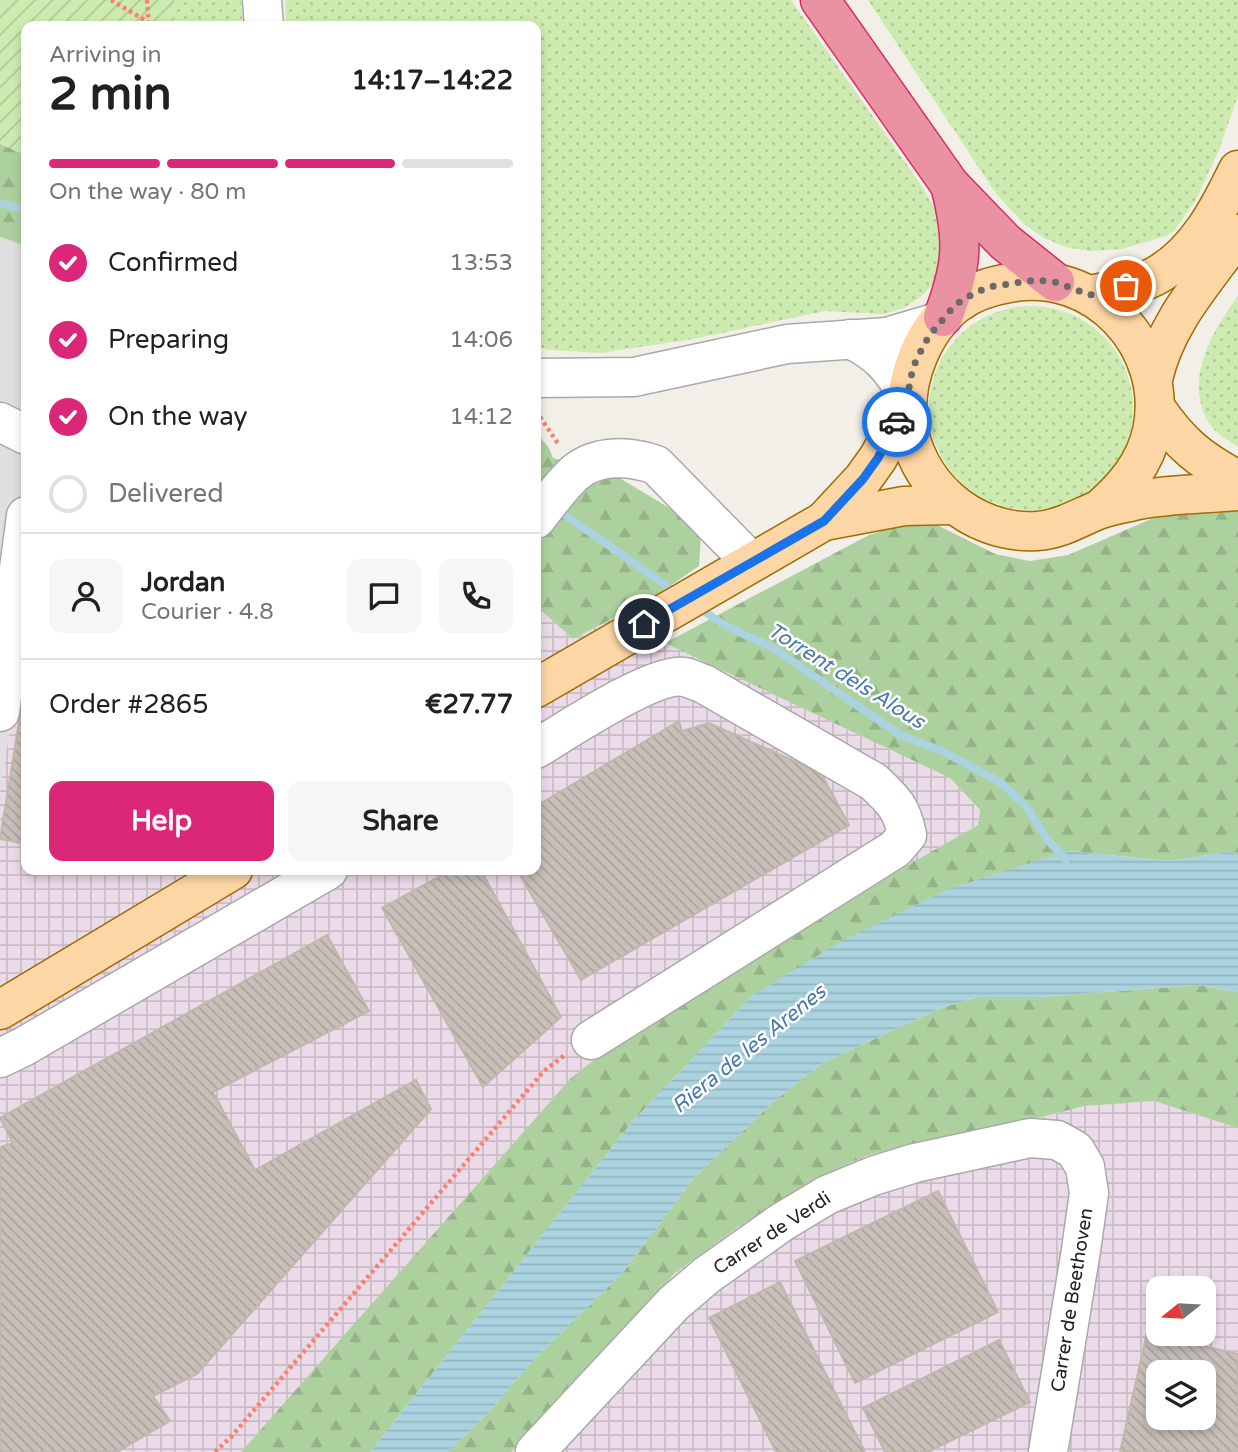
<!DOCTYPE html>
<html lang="en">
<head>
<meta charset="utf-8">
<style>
  body { margin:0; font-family:"Varela Round",sans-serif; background:#f6f6f6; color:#202124; height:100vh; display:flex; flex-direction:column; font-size:26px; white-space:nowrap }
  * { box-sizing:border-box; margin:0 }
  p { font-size:23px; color:#757577 }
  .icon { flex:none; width:38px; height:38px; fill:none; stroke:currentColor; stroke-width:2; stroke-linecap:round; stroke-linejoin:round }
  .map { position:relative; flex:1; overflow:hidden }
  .panel { position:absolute; left:21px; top:21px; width:520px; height:854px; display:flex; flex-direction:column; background:#fff; border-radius:14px; box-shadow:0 4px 10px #0003 }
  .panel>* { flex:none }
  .needle { width:46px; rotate:252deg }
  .buttons { position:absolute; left:1146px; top:1276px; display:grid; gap:14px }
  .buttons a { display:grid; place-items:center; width:70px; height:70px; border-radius:14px; background:#fff; box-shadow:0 4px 10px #0003; font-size:35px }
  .pin { position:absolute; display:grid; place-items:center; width:60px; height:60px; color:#fff; margin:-30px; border:4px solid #fff; border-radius:50%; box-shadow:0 2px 7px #0007 }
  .courier { position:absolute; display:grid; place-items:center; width:70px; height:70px; margin:-35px; border:5px solid #1a73e8; border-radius:50%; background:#fff; color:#222; box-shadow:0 2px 9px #0007 }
  .overview em { font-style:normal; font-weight:800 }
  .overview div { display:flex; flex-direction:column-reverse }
  .overview { display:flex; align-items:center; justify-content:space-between; height:119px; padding:0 28px }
  h1 { font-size:46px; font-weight:800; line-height:52px }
  .bar { display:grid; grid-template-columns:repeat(4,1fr); gap:10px 7px; align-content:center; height:84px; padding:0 28px }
  .bar i { height:9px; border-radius:5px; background:#e0e0e0 }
  .bar .selected { background:#db2777 }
  .bar p { grid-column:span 4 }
  .line { display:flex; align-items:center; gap:18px; padding:0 28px; border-top:2px solid #e0e0e0 }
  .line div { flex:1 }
  .round { display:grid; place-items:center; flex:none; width:74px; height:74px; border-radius:14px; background:#f6f6f6 }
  ol { padding:0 28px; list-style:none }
  li { display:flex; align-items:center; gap:21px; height:77px }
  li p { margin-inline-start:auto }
  li .icon { padding:7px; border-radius:50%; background:#db2777; color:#fff; stroke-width:4 }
  li:last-child { color:#757577 }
  li i { width:38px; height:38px; border:4px solid #e0e0e0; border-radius:50% }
  .button { display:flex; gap:14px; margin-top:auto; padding:14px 28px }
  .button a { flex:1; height:80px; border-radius:14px; background:#db2777; color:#fff; font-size:28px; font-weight:800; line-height:80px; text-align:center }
  .button a+a { background:#f6f6f6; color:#202124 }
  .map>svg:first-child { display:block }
  .residential { fill:#e0dfdf }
  .industrial { fill:url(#industrial-grid); fill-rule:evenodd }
  .grass { fill:url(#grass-dots) }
  .forest { fill:url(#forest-firs) }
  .garden { fill:url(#garden-furrows) }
  .water { fill:url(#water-rules) }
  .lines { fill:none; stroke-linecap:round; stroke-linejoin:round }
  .stream { stroke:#aad3df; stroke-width:8 }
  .building { fill:url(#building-back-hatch); stroke:#c4b6ab; stroke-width:2; fill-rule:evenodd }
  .minor-casing { stroke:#a9a9a9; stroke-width:41 }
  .major-casing { stroke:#a06b00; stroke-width:41 }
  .highway-casing { stroke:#dc2a67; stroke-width:41 }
  .path { stroke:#fa8072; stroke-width:4.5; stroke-dasharray:3.5 3.5; stroke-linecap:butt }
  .minor { stroke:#fff; stroke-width:38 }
  .major { stroke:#fcd6a4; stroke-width:38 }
  .highway { stroke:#e892a2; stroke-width:38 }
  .done { stroke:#6b6a68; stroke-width:7; stroke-dasharray:0 12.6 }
  .route { stroke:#1a73e8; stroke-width:9 }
  .labels { text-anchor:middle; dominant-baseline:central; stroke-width:5; stroke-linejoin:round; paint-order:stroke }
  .street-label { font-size:19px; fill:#222; stroke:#fff }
  .water-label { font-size:21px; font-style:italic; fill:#4a7aab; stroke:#fff }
</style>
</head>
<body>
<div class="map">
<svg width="1238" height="1452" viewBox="0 0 1238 1452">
  <defs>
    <pattern id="industrial-grid" width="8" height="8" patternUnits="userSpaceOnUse" patternTransform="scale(1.75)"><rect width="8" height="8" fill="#ebdbe8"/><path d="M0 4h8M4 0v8" fill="none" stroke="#c9bcc7"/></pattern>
    <pattern id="grass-dots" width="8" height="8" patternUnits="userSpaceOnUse" patternTransform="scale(1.75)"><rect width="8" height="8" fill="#cdebb0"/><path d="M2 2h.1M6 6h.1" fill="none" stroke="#b0c997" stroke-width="1.8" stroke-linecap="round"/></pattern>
    <pattern id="forest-firs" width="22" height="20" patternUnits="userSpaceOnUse" patternTransform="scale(1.75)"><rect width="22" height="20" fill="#add19e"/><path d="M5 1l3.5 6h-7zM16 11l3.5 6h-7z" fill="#95b388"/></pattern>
    <pattern id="garden-furrows" width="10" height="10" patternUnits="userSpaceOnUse" patternTransform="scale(1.75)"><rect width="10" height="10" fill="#cdebb0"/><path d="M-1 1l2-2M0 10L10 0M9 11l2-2" fill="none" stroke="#b0c997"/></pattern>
    <pattern id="water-rules" width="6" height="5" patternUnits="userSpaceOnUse" patternTransform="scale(1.75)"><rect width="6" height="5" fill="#aad3df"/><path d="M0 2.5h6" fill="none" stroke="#92b5bf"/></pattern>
    <pattern id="building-back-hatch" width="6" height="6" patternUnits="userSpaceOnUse" patternTransform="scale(1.75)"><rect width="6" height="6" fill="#c7bfb8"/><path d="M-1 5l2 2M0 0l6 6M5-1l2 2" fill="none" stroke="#aba49e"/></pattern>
  </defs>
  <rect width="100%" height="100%" fill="#f2efe9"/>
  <polygon class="residential" points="0,237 26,246 26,633 0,790"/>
  <g class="industrial">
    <polygon points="536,606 573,639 627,611 665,643 950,778 980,811 978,825 908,865 593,1061 241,1452 0,1452 0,790 26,633 26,870 536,870"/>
    <path d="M1154,1101L1238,1128V1452H511L675,1273L738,1227L818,1177L868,1155L989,1130L1085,1106ZM1158,1288H1204V1334H1158ZM1158,1372H1204V1418H1158Z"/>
  </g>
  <g class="grass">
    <polygon points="174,0 241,0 243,26 175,26"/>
    <polygon points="285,0 791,0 922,186 939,217 945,236 937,280 922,296 904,308 884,314 825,311 693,339 601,353 549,350 536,346 536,26 286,26"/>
    <polygon points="868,0 1238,0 1238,96 1219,150 1196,200 1175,230 1166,236 1122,249 1089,251 1066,247 1044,238 1025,225 997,195"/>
    <path d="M1238,296V447C1228,440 1215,433 1209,423C1183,379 1212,332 1238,296Z"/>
    <circle cx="1031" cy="408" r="102"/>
  </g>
  <g class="forest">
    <polygon points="0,144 26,155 26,246 0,237"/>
    <polygon points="536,432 549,448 553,458 613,474 686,518 701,537 699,566 654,597 573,639 536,606"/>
    <polygon points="1189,507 1238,508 1238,854 1229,852 1169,861 1067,851 752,996 634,1120 370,1452 241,1452 572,1077 593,1061 908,865 978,825 980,810 950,778 665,643 869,535 911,522 933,523 995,554 1030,561 1068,555 1151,519"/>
    <polygon points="1197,985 1238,992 1238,1128 1154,1101 1085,1106 989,1130 868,1155 818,1177 738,1227 675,1273 511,1452 447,1452 485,1416 529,1365 624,1271 694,1178 773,1102 823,1063 938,1009 978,997 1039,997"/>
  </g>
  <polygon class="garden" points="0,0 174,0 175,26 26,26 26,155 0,144"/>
  <polygon class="water" points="1067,851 1169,861 1229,852 1238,854 1238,992 1197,985 1039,997 978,997 938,1009 823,1063 773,1102 694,1178 624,1271 529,1365 485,1416 447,1452 370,1452 634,1120 752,996 843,940 949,889"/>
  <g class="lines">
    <g class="stream">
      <polyline points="0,203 26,210"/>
      <polyline points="555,508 677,593"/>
      <polyline points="699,608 726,626 770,646 900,735 940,750 1000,782 1026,806 1047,839 1066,860"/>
    </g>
  </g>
  <g class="building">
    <polygon points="26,679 26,844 0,839"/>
    <polygon points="679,721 682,731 709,723 821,773 849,825 581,980 517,870 536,870 536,806"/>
    <polygon points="451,870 481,870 561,1017 483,1087 382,908"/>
    <polygon points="327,935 369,1011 213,1092 255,1170 416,1080 431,1109 197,1374 153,1396 170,1421 117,1452 0,1452 0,1147 13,1143 0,1118"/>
    <polygon points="938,1191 998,1312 855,1383 795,1261"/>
    <polygon points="780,1282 865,1452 776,1452 709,1318"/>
    <path d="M1147,1333L1238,1354V1452H1120ZM1158,1372H1204V1418H1158Z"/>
    <polygon points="999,1340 1030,1402 928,1452 885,1452 863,1408"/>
  </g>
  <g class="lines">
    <g class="minor-casing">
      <g id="minor">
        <polyline points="262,0 264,26"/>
        <path d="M850,339C880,353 891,368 908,395"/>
        <polyline points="536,378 634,377 787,344 887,337 938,322"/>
        <polyline points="0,422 26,435"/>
        <path d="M536,519C548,504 561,485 576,472C598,454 631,456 656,465L751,562"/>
        <polyline points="0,712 26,516"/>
        <path d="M536,749C564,732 654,672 684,677C690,678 698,682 704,684L874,782C893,800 902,808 907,835L895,849L591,1040"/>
        <polyline points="0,1058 23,1047 328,870"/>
        <polyline points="535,1452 673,1304 707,1275 782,1222 827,1195 873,1176 915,1163 1030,1138 1057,1140 1075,1150 1085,1167 1089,1193 1081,1250 1048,1452"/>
      </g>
    </g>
    <g class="major-casing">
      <g id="major">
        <path d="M1090,295C1113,290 1139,286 1159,274C1197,252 1219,209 1238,170"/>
        <path d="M1153,379C1166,321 1205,281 1238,234"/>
        <path d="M1155,407C1180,444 1200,460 1238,480"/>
        <path d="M1100,509C1124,488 1145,464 1152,431C1170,347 1095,266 1009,283C990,286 972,292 956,304C923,330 905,377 907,417C912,482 971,535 1037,531C1063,529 1079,517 1101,509C1113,505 1126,503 1138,500C1170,494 1205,494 1238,491"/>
        <polyline points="824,521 863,479 878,458 907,405"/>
        <polyline points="536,688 824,521 904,506 952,505"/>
        <polyline points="0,1010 233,870"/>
      </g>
    </g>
    <g class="highway-casing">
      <g id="highway">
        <polyline points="820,0 950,185 1005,242 1055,282"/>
        <path d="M943,317C963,265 964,239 950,185"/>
      </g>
    </g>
    <g class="path">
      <polyline points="111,0 148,22"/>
      <polyline points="147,0 149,26"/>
      <polyline points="536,411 559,445"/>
      <polyline points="215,1452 231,1437 544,1071 566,1054"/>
    </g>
    <use href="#minor" class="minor"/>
    <use href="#major" class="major"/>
    <use href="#highway" class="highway"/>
  </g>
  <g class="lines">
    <polyline class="done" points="897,422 907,405 910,380 916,360 929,336 955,305 971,295 988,287 1036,280 1055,282 1090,295 1126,286"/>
    <polyline class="route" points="644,624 824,521 863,479 878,458 897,422"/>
  </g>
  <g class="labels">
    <g class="street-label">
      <text transform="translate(772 1233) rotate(-33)">Carrer de Verdi</text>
      <text transform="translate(1072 1300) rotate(-81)">Carrer de Beethoven</text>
    </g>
    <g class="water-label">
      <text transform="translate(846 676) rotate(32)">Torrent dels Alous</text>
      <text transform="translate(749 1049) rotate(-39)">Riera de les Arenes</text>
    </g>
  </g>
</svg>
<div class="buttons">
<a><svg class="needle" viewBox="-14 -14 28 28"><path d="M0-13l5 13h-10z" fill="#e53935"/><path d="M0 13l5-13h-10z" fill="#757577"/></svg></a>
<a><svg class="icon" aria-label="layers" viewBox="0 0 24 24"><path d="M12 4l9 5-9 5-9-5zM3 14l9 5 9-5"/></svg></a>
</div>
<div class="pin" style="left:1126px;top:286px;background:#ea580c"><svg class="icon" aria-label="bag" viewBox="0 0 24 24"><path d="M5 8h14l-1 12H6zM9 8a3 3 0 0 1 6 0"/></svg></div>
<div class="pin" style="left:644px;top:624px;background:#1f2937"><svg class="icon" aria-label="home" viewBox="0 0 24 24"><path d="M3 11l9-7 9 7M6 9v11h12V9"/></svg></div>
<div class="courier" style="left:897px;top:422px"><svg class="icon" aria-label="car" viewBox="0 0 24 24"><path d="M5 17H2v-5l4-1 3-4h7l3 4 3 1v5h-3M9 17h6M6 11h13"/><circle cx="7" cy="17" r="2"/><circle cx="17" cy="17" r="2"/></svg></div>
<section class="panel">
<div class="overview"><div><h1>2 min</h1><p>Arriving in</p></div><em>14:17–14:22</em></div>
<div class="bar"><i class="selected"></i><i class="selected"></i><i class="selected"></i><i></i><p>On the way · 80 m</p></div>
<ol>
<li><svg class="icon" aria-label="check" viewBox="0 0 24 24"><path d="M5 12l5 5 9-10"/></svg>Confirmed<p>13:53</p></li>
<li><svg class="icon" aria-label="check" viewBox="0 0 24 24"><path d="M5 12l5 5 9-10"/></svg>Preparing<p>14:06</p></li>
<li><svg class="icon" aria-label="check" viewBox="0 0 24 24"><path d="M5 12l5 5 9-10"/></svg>On the way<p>14:12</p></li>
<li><i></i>Delivered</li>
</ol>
<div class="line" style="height:126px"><a class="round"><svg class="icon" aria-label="person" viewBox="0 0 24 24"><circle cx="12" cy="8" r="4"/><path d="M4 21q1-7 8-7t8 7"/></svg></a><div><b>Jordan</b><p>Courier · 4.8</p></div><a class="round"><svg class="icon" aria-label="chat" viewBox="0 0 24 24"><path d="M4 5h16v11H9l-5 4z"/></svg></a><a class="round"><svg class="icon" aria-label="phone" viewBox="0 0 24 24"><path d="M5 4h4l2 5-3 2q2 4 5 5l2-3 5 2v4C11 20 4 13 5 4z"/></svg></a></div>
<div class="line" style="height:91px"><div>Order #2865</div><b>€27.77</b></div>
<div class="button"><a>Help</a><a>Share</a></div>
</section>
</div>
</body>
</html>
